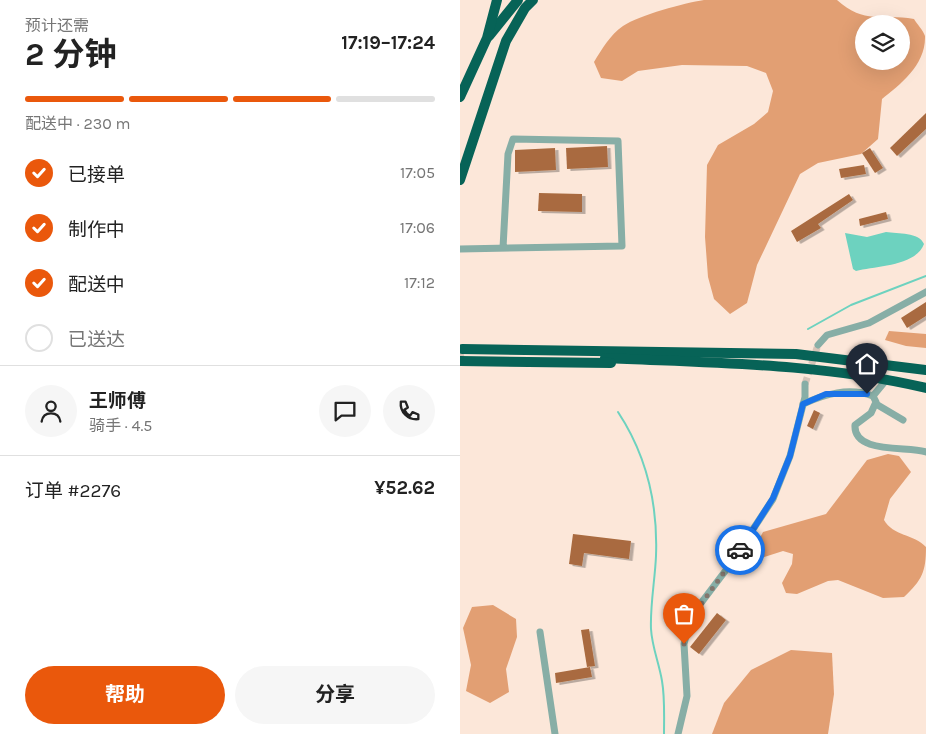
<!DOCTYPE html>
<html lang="zh">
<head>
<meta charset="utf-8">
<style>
  body { margin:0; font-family:Karla,"Noto Sans SC",sans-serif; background:#f6f6f6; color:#222; height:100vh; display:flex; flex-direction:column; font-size:19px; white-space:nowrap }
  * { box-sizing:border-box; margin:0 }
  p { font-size:16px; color:#767676 }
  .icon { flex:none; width:28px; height:28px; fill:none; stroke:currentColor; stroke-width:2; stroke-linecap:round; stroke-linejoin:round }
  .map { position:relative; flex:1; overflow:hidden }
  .panel { display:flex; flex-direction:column; background:#fff; width:460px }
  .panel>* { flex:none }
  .fabs { position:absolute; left:395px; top:15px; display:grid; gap:10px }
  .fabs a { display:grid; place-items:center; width:55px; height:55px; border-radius:50%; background:#fff; box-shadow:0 5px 20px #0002; font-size:25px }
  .pin { position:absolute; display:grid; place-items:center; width:42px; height:42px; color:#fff; margin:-51px -21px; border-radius:50% 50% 50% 0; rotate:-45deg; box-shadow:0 0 5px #0007 }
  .pin .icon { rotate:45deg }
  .courier { position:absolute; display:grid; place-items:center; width:50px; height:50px; margin:-25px; border:4px solid #1a73e8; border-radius:50%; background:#fff; color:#222; box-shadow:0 1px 6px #0007 }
  .summary em { font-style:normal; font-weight:700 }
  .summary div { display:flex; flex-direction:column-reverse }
  .summary { display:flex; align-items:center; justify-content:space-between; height:85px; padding:0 25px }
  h1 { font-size:32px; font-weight:700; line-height:38px }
  .bar { display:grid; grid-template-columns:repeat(4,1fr); gap:8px 5px; align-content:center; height:60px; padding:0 25px }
  .bar i { height:6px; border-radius:4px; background:#e0e0e0 }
  .bar .on { background:#ea580c }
  .bar p { grid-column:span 4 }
  .line { display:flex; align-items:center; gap:12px; padding:0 25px; border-top:1px solid #e0e0e0 }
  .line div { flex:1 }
  .round { display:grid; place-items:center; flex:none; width:52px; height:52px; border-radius:26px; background:#f6f6f6 }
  ol { padding:0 25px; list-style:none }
  li { display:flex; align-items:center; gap:15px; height:55px }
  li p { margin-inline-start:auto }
  li .icon { padding:5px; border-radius:50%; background:#ea580c; color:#fff; stroke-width:4 }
  li:last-child { color:#767676 }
  li i { width:28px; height:28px; border:2px solid #e0e0e0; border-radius:50% }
  .action { display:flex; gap:10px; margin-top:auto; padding:10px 25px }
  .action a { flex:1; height:58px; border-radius:30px; background:#ea580c; color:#fff; font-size:20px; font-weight:700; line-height:58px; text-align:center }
  .action a+a { background:#f6f6f6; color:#222 }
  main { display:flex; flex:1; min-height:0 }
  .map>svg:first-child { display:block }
  .forest { fill:#e29f73; fill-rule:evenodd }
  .water { fill:#6dd2bf }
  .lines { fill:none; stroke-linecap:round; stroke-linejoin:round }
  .stream { stroke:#6dd2bf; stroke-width:2 }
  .building { fill:#a96b3f; filter:url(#shadow) }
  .minor-tunnel { stroke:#d7c4b8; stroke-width:7; stroke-dasharray:7 3.5; stroke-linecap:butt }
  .highway-tunnel { stroke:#d7c4b8; stroke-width:10; stroke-dasharray:10 5; stroke-linecap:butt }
  .minor { stroke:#87aea6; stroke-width:7 }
  .highway { stroke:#076357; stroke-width:10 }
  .done { stroke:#82766d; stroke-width:5; stroke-dasharray:0 9 }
  .route { stroke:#1a73e8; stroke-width:6 }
</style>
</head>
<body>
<main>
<section class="panel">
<div class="summary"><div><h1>2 分钟</h1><p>预计还需</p></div><em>17:19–17:24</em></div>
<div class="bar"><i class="on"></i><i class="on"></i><i class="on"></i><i></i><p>配送中 · 230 m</p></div>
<ol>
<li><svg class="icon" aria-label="check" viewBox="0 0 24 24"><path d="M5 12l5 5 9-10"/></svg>已接单<p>17:05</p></li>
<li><svg class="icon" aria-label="check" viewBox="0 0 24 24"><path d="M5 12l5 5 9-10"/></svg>制作中<p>17:06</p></li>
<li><svg class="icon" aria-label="check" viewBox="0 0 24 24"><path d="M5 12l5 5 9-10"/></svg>配送中<p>17:12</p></li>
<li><i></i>已送达</li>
</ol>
<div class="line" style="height:90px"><a class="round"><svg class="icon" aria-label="person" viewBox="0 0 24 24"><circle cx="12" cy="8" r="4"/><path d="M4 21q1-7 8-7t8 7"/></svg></a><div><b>王师傅</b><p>骑手 · 4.5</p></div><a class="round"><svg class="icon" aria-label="chat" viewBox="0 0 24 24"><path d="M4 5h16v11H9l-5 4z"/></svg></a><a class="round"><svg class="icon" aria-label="phone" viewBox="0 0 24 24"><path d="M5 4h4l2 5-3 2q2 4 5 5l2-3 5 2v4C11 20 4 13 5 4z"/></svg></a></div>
<div class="line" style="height:65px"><div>订单 #2276</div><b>¥52.62</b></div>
<div class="action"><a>帮助</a><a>分享</a></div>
</section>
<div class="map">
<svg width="466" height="734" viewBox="0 0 466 734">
  <defs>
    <filter id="shadow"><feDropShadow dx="3.5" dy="2" stdDeviation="0" flood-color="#0004"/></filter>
  </defs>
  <rect width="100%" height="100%" fill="#fce7d9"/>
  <g class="forest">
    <path d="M244,0H377C405,25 421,13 454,19C457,24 463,30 465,36C466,65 440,85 422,99L418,139L401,154L358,163L340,174L297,265L287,303L270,314L254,299L248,277L245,237L247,165L258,145L294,124L308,112L313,91L306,73L287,66L222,65L178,71L162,81L141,78L134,62C142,49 150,35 163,26C180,15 224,3 244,0ZM404,24H441V61H404Z"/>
    <polygon points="429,331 466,334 466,348 446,346 425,340"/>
    <path d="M428,454L439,456L451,472L430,499L424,520C433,536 454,534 466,547C466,572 462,580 444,597L423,598L378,580L368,581L337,594L326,593L322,583L332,564L333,554L323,551L301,558L293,551L303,532L366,514L407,460Z"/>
    <polygon points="33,605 56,619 57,637 46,669 49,692 30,703 6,691 11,665 3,628 12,607"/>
    <polygon points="331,650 372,653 374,694 368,734 252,734 264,703 291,670"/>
  </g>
  <path class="water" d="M426,232C438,234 459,232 464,244C456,266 416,266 396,271L393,269L385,233L407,237Z"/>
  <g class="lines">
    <g class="stream">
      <polyline points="348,329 391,305 466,276"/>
      <path d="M158,412C187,456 198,503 196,556C195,580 190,605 191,629C192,647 199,663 202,681C205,698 204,717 204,734"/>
    </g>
  </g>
  <g class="building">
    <polygon points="466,113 466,129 437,156 430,148"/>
    <polygon points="147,146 148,167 107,169 106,148"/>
    <polygon points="95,148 96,170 55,172 55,150"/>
    <polygon points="410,148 423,168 415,173 402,153"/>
    <polygon points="404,165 406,174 381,178 379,169"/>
    <polygon points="79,193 122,194 122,212 78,211"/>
    <polygon points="389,194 393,200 358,224 361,228 337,242 331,231"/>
    <polygon points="426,212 428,219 400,226 399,219"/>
    <polygon points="466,302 466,316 447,328 441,318"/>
    <polygon points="354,410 360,413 353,429 347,426"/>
    <polygon points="113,534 171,541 169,559 124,553 122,566 109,564"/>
    <polygon points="257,613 266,620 239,654 230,647"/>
    <polygon points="129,629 135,666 127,667 121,630"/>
    <polygon points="130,667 132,677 96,683 95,673"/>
  </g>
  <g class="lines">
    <polyline class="minor-tunnel" points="345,384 358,345"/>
    <polyline class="highway-tunnel" points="0,356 4,355"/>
    <g class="minor">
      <polyline points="0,249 162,246 158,141 53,139 48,154 43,248"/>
      <polyline points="358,345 367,335 409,323 466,292"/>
      <polyline points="413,396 427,379"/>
      <path d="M343,404C365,394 389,387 413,396L416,402L411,413L395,425C393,454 447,446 466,452"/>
      <polyline points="416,404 443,420"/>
      <polyline points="80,632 95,734"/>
      <polyline points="218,734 227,696 224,644 228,627 238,607 266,570 313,499 330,456 345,397 345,384"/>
    </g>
    <g class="highway">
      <polyline points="29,36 58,0"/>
      <polyline points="0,97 27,38 37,0"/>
      <polyline points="0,180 46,41 65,8 73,0"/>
      <polyline points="2,349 336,354 466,370"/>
      <path d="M145,358C252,363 361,363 466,388"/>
      <polyline points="0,361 151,363"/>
    </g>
  </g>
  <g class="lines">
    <polyline class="done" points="224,644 234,614 280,550"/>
    <polyline class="route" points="280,550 313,498 330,456 343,404 366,394 407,394"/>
  </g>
</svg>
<div class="fabs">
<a><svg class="icon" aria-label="layers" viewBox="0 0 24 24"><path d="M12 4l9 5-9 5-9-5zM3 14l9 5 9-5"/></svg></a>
</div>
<div class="pin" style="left:224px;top:644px;background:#ea580c"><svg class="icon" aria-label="bag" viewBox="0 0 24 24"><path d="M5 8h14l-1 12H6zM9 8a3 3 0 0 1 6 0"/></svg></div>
<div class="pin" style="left:407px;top:394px;background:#1f2937"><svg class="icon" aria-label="home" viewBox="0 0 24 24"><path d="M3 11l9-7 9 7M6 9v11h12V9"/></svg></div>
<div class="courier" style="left:280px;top:550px"><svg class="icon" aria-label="car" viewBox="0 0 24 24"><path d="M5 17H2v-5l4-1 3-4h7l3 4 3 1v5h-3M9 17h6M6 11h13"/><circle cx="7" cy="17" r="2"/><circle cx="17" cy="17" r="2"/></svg></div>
</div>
</main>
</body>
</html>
